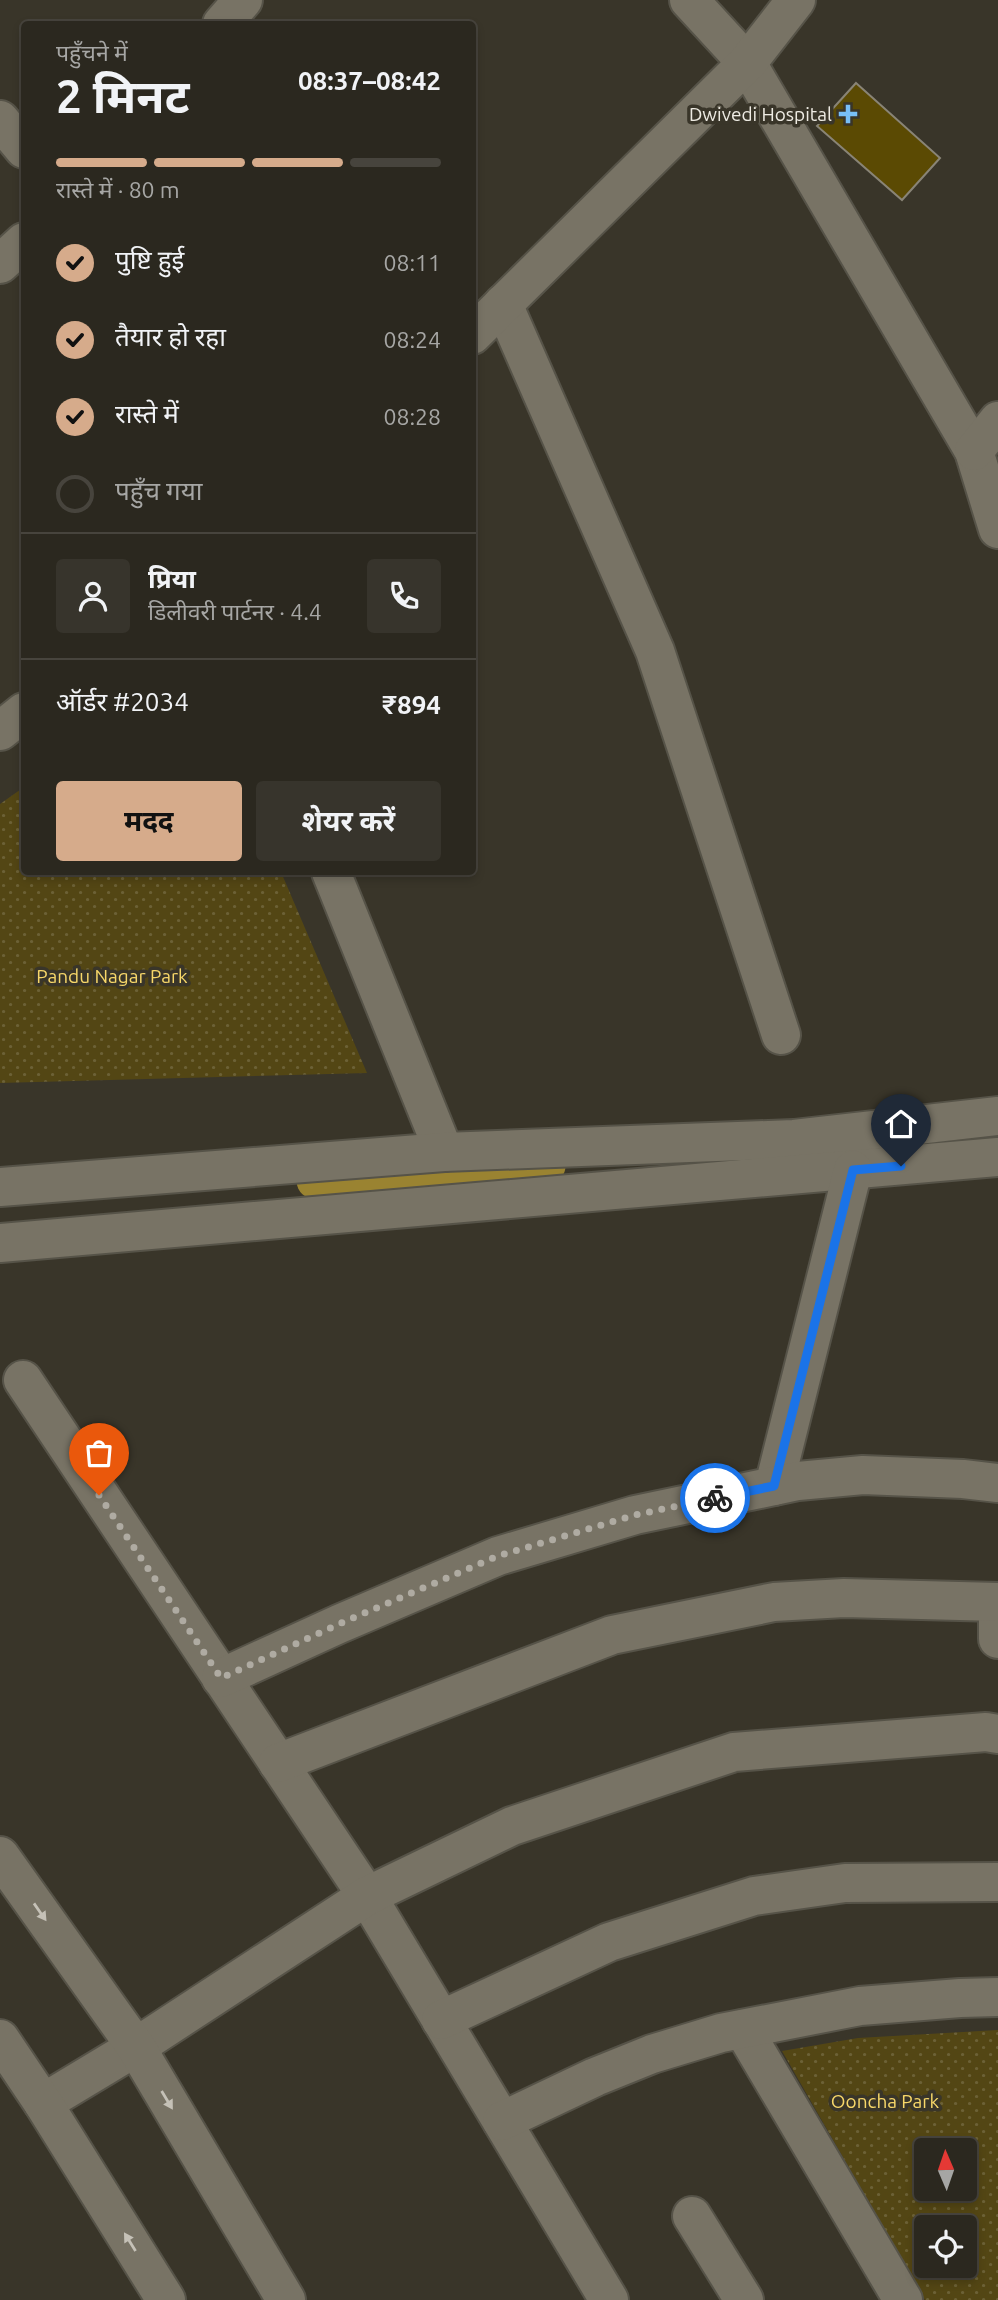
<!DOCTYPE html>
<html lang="hi">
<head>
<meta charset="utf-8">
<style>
  body { margin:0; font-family:Ubuntu,"Noto Sans Devanagari",sans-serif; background:#37342c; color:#f1f3f6; height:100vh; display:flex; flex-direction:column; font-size:26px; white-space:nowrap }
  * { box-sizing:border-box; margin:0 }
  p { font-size:23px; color:#a6a6a4 }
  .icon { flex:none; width:38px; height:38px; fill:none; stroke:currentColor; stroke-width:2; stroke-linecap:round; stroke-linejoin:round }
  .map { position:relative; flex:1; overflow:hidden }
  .sheet { position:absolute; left:21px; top:21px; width:455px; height:854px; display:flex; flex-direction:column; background:#2b281f; border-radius:7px; box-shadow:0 4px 10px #0003,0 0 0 2px #47443d }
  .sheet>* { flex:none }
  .needle { width:46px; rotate:358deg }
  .controls { position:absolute; left:914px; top:2138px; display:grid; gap:14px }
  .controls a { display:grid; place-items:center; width:63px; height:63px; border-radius:7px; background:#2b281f; box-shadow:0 4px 10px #0003,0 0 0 2px #47443d; font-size:35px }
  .pin { position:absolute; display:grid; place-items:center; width:60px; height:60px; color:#fff; margin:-72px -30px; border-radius:50% 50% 50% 0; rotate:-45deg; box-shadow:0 0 7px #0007 }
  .pin .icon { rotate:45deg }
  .courier { position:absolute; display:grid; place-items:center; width:70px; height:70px; margin:-35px; border:5px solid #1a73e8; border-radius:50%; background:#fff; color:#222; box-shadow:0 2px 9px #0007 }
  .summary em { font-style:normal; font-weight:700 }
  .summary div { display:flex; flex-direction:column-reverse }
  .summary { display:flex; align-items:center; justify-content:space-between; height:119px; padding:0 35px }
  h1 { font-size:46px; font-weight:700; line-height:52px }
  .bar { display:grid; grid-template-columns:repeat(4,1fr); gap:10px 7px; align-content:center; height:84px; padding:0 35px }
  .bar i { height:9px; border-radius:5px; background:#47443d }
  .bar .selected { background:#d6ab8b }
  .bar p { grid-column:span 4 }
  .line { display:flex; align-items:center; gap:18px; padding:0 35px; border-top:2px solid #47443d }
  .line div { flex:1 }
  .round { display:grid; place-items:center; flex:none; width:74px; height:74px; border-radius:7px; background:#37342c }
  ol { padding:0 35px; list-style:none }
  li { display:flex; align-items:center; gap:21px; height:77px }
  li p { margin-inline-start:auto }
  li .icon { padding:7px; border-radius:50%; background:#d6ab8b; color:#111; stroke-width:4 }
  li:last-child { color:#a6a6a4 }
  li i { width:38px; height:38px; border:4px solid #47443d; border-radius:50% }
  .primary-button { display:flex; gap:14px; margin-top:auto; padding:14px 35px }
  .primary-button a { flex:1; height:80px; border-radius:7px; background:#d6ab8b; color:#111; font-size:28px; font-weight:700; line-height:80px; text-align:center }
  .primary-button a+a { background:#37342c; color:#f1f3f6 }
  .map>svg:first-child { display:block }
  .park { fill:url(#park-dots); fill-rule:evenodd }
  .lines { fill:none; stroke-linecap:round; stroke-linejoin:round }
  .canal { stroke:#9a8331; stroke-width:35 }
  .building { fill:#5b4a03; stroke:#898476; stroke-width:2 }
  .minor-casing { stroke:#565348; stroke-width:42 }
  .tertiary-casing { stroke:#565348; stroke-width:42 }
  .minor { stroke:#787365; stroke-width:38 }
  .tertiary { stroke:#787365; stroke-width:38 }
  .oneway { fill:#c5c1b7 }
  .done { stroke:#afaba2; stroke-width:7; stroke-dasharray:0 12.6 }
  .route { stroke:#1a73e8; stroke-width:9 }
  .poi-dot { fill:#78bff7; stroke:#393529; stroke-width:2.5 }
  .labels { text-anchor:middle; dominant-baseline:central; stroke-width:7; stroke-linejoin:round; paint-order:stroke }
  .poi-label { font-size:19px; fill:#eeebe3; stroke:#393529; text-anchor:end }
  .park-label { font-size:19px; fill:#f7d769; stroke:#393529 }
</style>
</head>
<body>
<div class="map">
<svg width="998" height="2300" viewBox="0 0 998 2300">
  <defs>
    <pattern id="park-dots" width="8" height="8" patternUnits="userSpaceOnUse" patternTransform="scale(1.75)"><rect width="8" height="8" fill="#534614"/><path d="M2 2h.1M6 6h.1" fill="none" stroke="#6c6136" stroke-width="1.8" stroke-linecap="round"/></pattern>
  </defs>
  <rect width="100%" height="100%" fill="#393529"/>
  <g class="park">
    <polygon points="24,787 24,872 281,872 367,1073 0,1083 0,804"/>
    <path d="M998,2030V2300H925L782,2051L858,2038ZM926,2151H964V2189H926ZM926,2228H964V2266H926Z"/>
  </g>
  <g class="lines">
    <polyline class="canal" points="314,1181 548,1166"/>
  </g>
  <polygon class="building" points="856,83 940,158 902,200 817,126"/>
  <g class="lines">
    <g class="minor-casing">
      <g id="minor">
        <polyline points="689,0 747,63 974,451 998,529"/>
        <polyline points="222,24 243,0"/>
        <polyline points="0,120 24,149"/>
        <polyline points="0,264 24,242"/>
        <polyline points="503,304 655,651 781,1035"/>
        <polyline points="974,451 998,421"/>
        <polyline points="331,872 444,1152"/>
        <polyline points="0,1187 444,1152 794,1139 998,1116"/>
        <polyline points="0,1243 998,1157"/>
        <polyline points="23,1380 367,1896 609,2300"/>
        <polyline points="774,1486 853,1170"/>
        <polyline points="998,1620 998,1639"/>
        <polyline points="221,1678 339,1624 498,1556 635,1515 798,1481 863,1475 963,1479 998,1483"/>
        <polyline points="278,1763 612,1635 774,1602 844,1598 998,1602"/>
        <polyline points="441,2020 609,1942 754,1896 845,1883 998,1882"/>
        <polyline points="743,2029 903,2300"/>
        <polyline points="43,2103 136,2047 367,1896 512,1826 734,1752 986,1732 998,1734"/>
        <polyline points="502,2121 595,2077 652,2054 721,2033 860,2006 960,1998 998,1997"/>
        <polyline points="692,2216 744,2300"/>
      </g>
    </g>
    <g class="tertiary-casing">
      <g id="tertiary">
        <polyline points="472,335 747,63 796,0"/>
        <polyline points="0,731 24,712"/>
        <polyline points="0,1856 136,2047 286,2300"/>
        <polyline points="0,2039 43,2103 166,2300"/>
      </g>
    </g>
    <use href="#minor" class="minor"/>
    <use href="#tertiary" class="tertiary"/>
  </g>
  <defs><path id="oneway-solid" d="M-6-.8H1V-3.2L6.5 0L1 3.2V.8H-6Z" transform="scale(1.75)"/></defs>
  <g class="oneway">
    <use href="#oneway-solid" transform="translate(40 1912) rotate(55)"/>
    <use href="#oneway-solid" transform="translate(167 2100) rotate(59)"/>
    <use href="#oneway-solid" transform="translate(130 2242) rotate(-122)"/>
  </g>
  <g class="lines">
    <polyline class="done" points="99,1495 221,1678 339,1624 498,1556 635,1515 715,1498"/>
    <polyline class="route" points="715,1498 774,1486 853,1170 901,1166"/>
  </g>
  <path class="poi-dot" d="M844.5 103.5h7v7h7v7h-7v7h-7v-7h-7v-7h7z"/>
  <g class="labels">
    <g class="poi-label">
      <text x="832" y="114">Dwivedi Hospital</text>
    </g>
    <g class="park-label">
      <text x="112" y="976">Pandu Nagar Park</text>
      <text x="885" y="2101">Ooncha Park</text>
    </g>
  </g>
</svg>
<div class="controls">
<a><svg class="needle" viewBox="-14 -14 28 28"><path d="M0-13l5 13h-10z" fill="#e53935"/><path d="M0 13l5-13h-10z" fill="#a6a6a4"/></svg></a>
<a><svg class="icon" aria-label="locate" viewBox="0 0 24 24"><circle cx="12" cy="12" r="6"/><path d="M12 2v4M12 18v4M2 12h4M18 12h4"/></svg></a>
</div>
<div class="pin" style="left:99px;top:1495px;background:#ea580c"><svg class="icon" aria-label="bag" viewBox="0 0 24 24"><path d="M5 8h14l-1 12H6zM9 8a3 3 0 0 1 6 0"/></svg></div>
<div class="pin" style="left:901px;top:1166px;background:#1f2937"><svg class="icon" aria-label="home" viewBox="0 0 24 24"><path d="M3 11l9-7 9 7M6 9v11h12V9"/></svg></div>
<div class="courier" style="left:715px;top:1498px"><svg class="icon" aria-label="bike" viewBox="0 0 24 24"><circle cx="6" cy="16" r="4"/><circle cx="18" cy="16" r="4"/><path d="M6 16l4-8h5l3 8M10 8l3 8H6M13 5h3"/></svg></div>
<section class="sheet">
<div class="summary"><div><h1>2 मिनट</h1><p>पहुँचने में</p></div><em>08:37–08:42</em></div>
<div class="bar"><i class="selected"></i><i class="selected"></i><i class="selected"></i><i></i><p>रास्ते में · 80 m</p></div>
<ol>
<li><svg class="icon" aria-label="check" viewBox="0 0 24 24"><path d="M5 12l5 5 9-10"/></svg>पुष्टि हुई<p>08:11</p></li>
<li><svg class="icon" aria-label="check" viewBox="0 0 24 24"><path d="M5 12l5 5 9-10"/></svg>तैयार हो रहा<p>08:24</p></li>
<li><svg class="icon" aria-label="check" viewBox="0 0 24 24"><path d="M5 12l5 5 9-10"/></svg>रास्ते में<p>08:28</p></li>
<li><i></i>पहुँच गया</li>
</ol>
<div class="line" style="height:126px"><a class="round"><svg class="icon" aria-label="person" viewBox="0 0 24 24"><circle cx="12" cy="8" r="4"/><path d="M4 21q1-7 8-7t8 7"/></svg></a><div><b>प्रिया</b><p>डिलीवरी पार्टनर · 4.4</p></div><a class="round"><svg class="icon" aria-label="phone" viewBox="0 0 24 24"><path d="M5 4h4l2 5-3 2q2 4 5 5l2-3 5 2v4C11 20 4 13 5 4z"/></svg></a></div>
<div class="line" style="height:91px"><div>ऑर्डर #2034</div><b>₹894</b></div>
<div class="primary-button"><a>मदद</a><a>शेयर करें</a></div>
</section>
</div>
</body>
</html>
